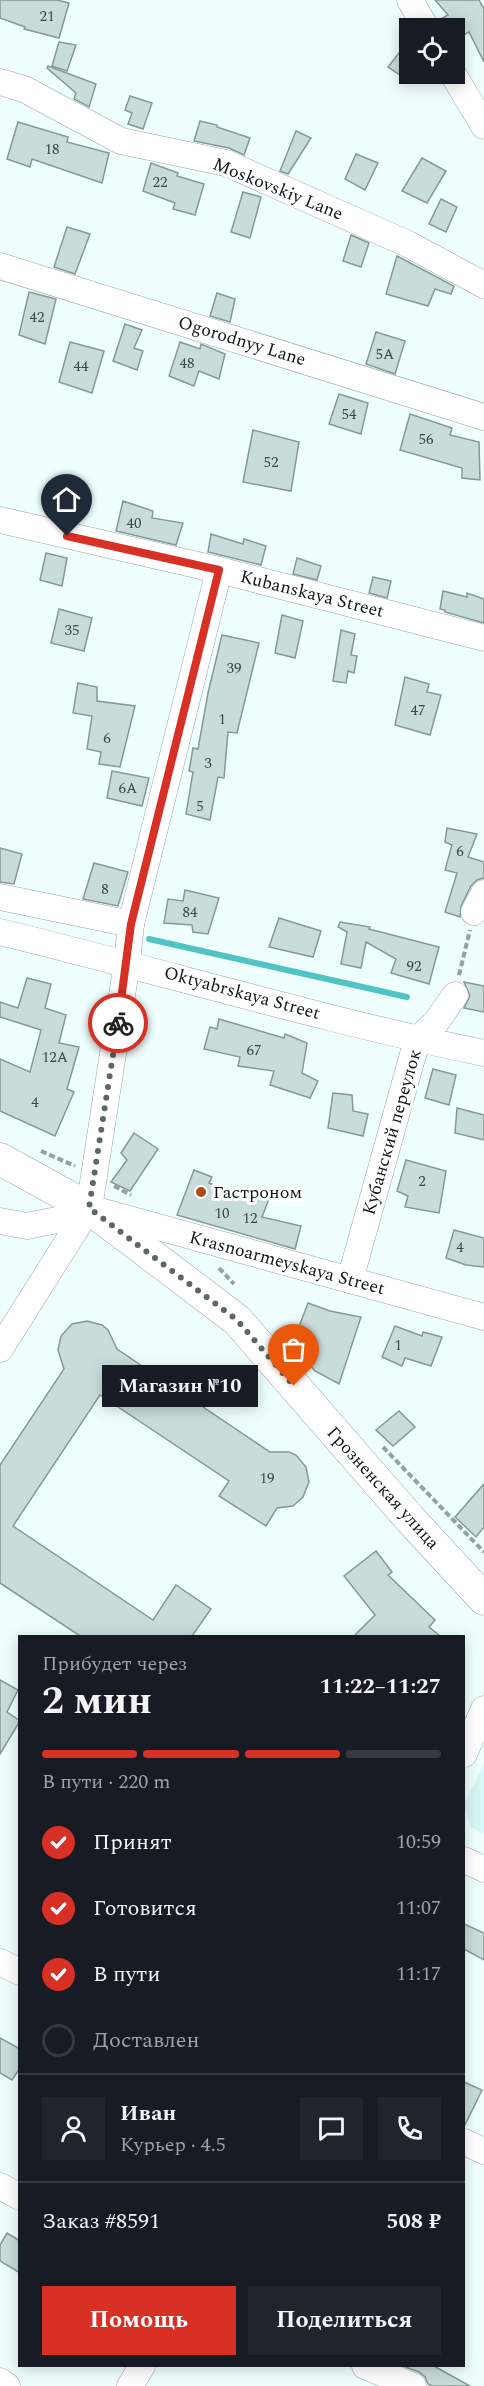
<!DOCTYPE html>
<html lang="ru">
<head>
<meta charset="utf-8">
<style>
  body { margin:0; font-family:Spectral,serif; background:#20242c; color:#f1f3f6; height:100vh; display:flex; flex-direction:column; font-size:22px; white-space:nowrap }
  * { box-sizing:border-box; margin:0 }
  p { font-size:20px; color:#9ea1a6 }
  .icon { flex:none; width:33px; height:33px; fill:none; stroke:currentColor; stroke-width:2; stroke-linecap:round; stroke-linejoin:round }
  .map { position:relative; flex:1; overflow:hidden }
  .panel { position:absolute; left:18px; top:1635px; width:447px; height:732px; display:flex; flex-direction:column; background:#171b24; border-radius:0px; box-shadow:0 3px 15px #0003 }
  .panel>* { flex:none }
  .tools { position:absolute; left:399px; top:18px; display:grid; gap:12px }
  .tools a { display:grid; place-items:center; width:66px; height:66px; border-radius:0px; background:#171b24; box-shadow:0 3px 15px #0003; font-size:30px }
  .pin { position:absolute; display:grid; place-items:center; width:51px; height:51px; color:#fff; margin:-62px -26px; border-radius:50% 50% 50% 0; rotate:-45deg; box-shadow:0 0 6px #0007 }
  .pin .icon { rotate:45deg }
  .courier { position:absolute; display:grid; place-items:center; width:60px; height:60px; margin:-30px; border:4px solid #d93025; border-radius:50%; background:#fff; color:#222; box-shadow:0 2px 8px #0007 }
  .bubble { position:absolute; height:42px; border-radius:0px; background:#171b24; box-shadow:0 3px 15px #0003; font-size:20px; font-weight:700; line-height:42px; text-align:center }
  .head em { font-style:normal; font-weight:700 }
  .head div { display:flex; flex-direction:column-reverse }
  .head { display:flex; align-items:center; justify-content:space-between; height:102px; padding:0 24px }
  h1 { font-size:39px; font-weight:700; line-height:45px }
  .bar { display:grid; grid-template-columns:repeat(4,1fr); gap:9px 6px; align-content:center; height:72px; padding:0 24px }
  .bar i { height:8px; border-radius:4px; background:#363941 }
  .bar .on { background:#d93025 }
  .bar p { grid-column:span 4 }
  .line { display:flex; align-items:center; gap:15px; padding:0 24px; border-top:2px solid #363941 }
  .line div { flex:1 }
  .round { display:grid; place-items:center; flex:none; width:63px; height:63px; border-radius:0px; background:#20242c }
  ol { padding:0 24px; list-style:none }
  li { display:flex; align-items:center; gap:18px; height:66px }
  li p { margin-inline-start:auto }
  li .icon { padding:6px; border-radius:50%; background:#d93025; color:#fff; stroke-width:4 }
  li:last-child { color:#9ea1a6 }
  li i { width:33px; height:33px; border:3px solid #363941; border-radius:50% }
  .primary-button { display:flex; gap:12px; margin-top:auto; padding:12px 24px }
  .primary-button a { flex:1; height:69px; border-radius:0px; background:#d93025; color:#fff; font-size:24px; font-weight:700; line-height:69px; text-align:center }
  .primary-button a+a { background:#20242c; color:#f1f3f6 }
  .map>svg:first-child { display:block }
  .built { fill:#d8f6f5 }
  .lines { fill:none; stroke-linecap:round; stroke-linejoin:round }
  .stream { stroke:#50c4c3; stroke-width:6 }
  .building { fill:#c9dcdc; stroke:#869898; stroke-width:1.5 }
  .minor-casing { stroke:#96a8a7; stroke-width:27 }
  .major-casing { stroke:#96a8a7; stroke-width:33 }
  .path { stroke:#95a2a1; stroke-width:4; stroke-dasharray:6 3; stroke-linecap:butt }
  .minor { stroke:#fff; stroke-width:26 }
  .major { stroke:#fff; stroke-width:32 }
  .done { stroke:#5d6767; stroke-width:6; stroke-dasharray:0 10.8 }
  .route { stroke:#d93025; stroke-width:8 }
  .poi-dot { fill:#ae4b14; stroke:#fff; stroke-width:2 }
  .labels { text-anchor:middle; dominant-baseline:central; stroke-width:6; stroke-linejoin:round; paint-order:stroke }
  .number-label { font-size:15px; fill:#3d4747 }
  .street-label { font-size:18px; fill:#0e1515; stroke:#fff }
  .poi-label { font-size:18px; fill:#0e1515; stroke:#fff; text-anchor:start }
</style>
</head>
<body>
<div class="map">
<svg width="484" height="2386" viewBox="0 0 484 2386">
  <rect width="100%" height="100%" fill="#effffe"/>
  <polygon class="built" points="484,1764 484,1834 470,1827 464,1804"/>
  <g class="lines">
    <polyline class="stream" points="149,939 407,997"/>
  </g>
  <g class="building">
    <polygon points="0,0 57,0 69,3 59,38 24,29 25,27 0,18"/>
    <polygon points="435,0 479,0 484,9 484,62 469,32 454,40 454,28 441,28 439,20 448,15"/>
    <polygon points="410,39 410,70 403,77 388,67"/>
    <polygon points="59,42 76,45 67,71 52,66"/>
    <polygon points="48,66 96,84 89,107 74,99 76,93 47,68"/>
    <polygon points="130,96 152,103 143,129 128,124 132,113 125,110"/>
    <polygon points="200,121 217,125 217,127 250,138 244,155 229,148 194,141"/>
    <polygon points="18,122 68,137 67,142 109,153 102,183 32,159 30,167 7,159"/>
    <polygon points="296,131 311,138 288,174 280,171"/>
    <polygon points="356,154 378,163 365,190 345,179"/>
    <polygon points="422,158 446,171 427,203 402,191"/>
    <polygon points="151,163 178,173 177,176 204,184 195,215 173,209 175,203 143,191"/>
    <polygon points="243,192 261,197 250,238 231,232"/>
    <polygon points="441,199 457,207 446,232 429,224"/>
    <polygon points="67,227 90,234 75,274 54,267"/>
    <polygon points="351,235 369,243 361,267 343,261"/>
    <polygon points="397,256 454,286 451,294 435,289 428,306 386,294"/>
    <polygon points="29,292 56,299 45,344 19,335"/>
    <polygon points="217,293 235,299 230,322 210,316"/>
    <polygon points="125,324 142,330 134,348 143,351 137,370 113,361"/>
    <polygon points="376,332 405,341 395,374 366,364"/>
    <polygon points="70,342 104,351 92,393 59,382"/>
    <polygon points="180,342 200,349 201,344 225,354 219,379 199,371 194,386 169,376"/>
    <polygon points="339,394 368,403 361,434 329,424"/>
    <polygon points="410,414 452,428 450,435 479,442 480,480 462,478 462,468 400,450"/>
    <polygon points="253,430 299,442 291,491 243,482"/>
    <polygon points="123,501 153,511 152,518 183,523 176,545 116,531"/>
    <polygon points="211,534 243,544 244,539 266,546 261,565 208,552"/>
    <polygon points="46,553 67,558 62,586 40,580"/>
    <polygon points="297,558 321,566 317,580 293,574"/>
    <polygon points="373,577 391,581 387,598 369,593"/>
    <polygon points="443,591 467,597 467,593 484,599 484,623 445,612 445,610 440,609"/>
    <polygon points="59,609 92,618 84,651 51,643"/>
    <polygon points="282,615 303,621 295,658 275,653"/>
    <polygon points="341,630 355,634 351,655 357,656 354,673 348,671 346,683 333,681"/>
    <polygon points="222,635 259,643 237,733 228,732 224,778 218,777 210,820 186,814 193,772 189,771 193,748 198,749 208,693"/>
    <polygon points="405,677 429,684 427,692 441,695 430,735 395,725"/>
    <polygon points="78,683 97,687 97,701 135,706 120,767 99,764 101,752 87,749 92,716 73,713"/>
    <polygon points="112,771 149,778 142,806 107,798"/>
    <polygon points="447,828 477,834 468,857 484,862 484,878 477,880 471,886 461,906 460,917 445,912 457,873 445,870 452,845 445,842"/>
    <polygon points="0,848 22,854 14,884 0,882"/>
    <polygon points="94,863 128,872 118,906 83,899"/>
    <polygon points="185,890 219,898 208,934 193,932 192,925 164,923 168,899 183,901"/>
    <polygon points="279,918 321,931 313,957 269,947"/>
    <polygon points="340,922 370,927 369,929 439,947 429,984 391,973 396,959 366,942 361,968 341,964 347,932 338,927"/>
    <polygon points="27,978 51,984 45,1008 66,1015 59,1043 79,1047 67,1089 74,1092 55,1136 0,1111 0,1059 30,1072 41,1030 0,1017 0,1002 18,1008"/>
    <polygon points="464,982 484,986 484,1012 464,1008 470,996"/>
    <polygon points="219,1019 284,1038 285,1034 307,1043 302,1073 318,1081 310,1098 270,1085 274,1071 238,1066 240,1057 204,1049 210,1027 217,1029"/>
    <polygon points="433,1069 456,1075 449,1105 425,1098"/>
    <polygon points="333,1093 352,1095 353,1111 368,1114 363,1136 328,1128"/>
    <polygon points="457,1108 484,1115 484,1140 455,1133"/>
    <polygon points="134,1133 158,1149 130,1191 111,1182 127,1160 121,1153"/>
    <polygon points="406,1160 446,1171 439,1213 405,1207 408,1196 397,1191"/>
    <polygon points="194,1170 212,1177 209,1183 246,1198 249,1190 269,1199 262,1217 301,1226 295,1249 177,1215"/>
    <polygon points="454,1230 484,1238 484,1267 466,1265 446,1258"/>
    <polygon points="308,1303 330,1311 361,1317 339,1384 315,1371 292,1345"/>
    <polygon points="87,1321 102,1325 108,1330 117,1349 270,1452 289,1452 296,1455 306,1467 309,1482 303,1497 293,1506 277,1508 266,1526 219,1496 229,1481 100,1395 13,1526 153,1620 176,1585 211,1609 192,1636 80,1636 0,1583 0,1465 64,1369 58,1350 61,1336 72,1324"/>
    <polygon points="395,1326 422,1336 423,1332 442,1337 431,1366 405,1358 402,1366 382,1357"/>
    <polygon points="399,1411 415,1427 393,1446 376,1430"/>
    <polygon points="484,1484 484,1527 476,1537 455,1517"/>
    <polygon points="376,1551 392,1572 388,1575 435,1620 429,1627 440,1636 354,1636 375,1615 344,1576"/>
    <polygon points="0,1680 18,1690 7,1712 20,1721 0,1754"/>
    <polygon points="464,1924 484,1933 484,1960 464,1949"/>
    <polygon points="0,2038 20,2049 20,2068 12,2080 0,2073"/>
    <polygon points="464,2082 482,2090 464,2127"/>
    <polygon points="7,2233 20,2241 20,2273 0,2261 0,2245"/>
    <polygon points="403,2366 434,2366 470,2386 432,2386 428,2384 425,2377 419,2372"/>
  </g>
  <g class="lines">
    <g class="minor-casing">
      <g id="minor">
        <polyline points="410,0 426,28"/>
        <polyline points="453,74 484,126"/>
        <polyline points="0,82 24,89 121,141 226,163 408,244 484,285"/>
        <polyline points="0,266 484,417"/>
        <polyline points="0,520 219,570 484,638"/>
        <polyline points="0,897 131,924"/>
        <polyline points="474,912 484,893"/>
        <path d="M0,932C161,971 322,1020 484,1053"/>
        <polyline points="0,1221 27,1226 57,1220 89,1208 484,1317"/>
        <polyline points="350,1280 417,1040 437,1021 455,995"/>
        <polyline points="0,1349 89,1208 127,963 131,924 219,570"/>
        <polyline points="464,1754 484,1709"/>
        <polyline points="464,1860 484,1869"/>
        <polyline points="0,1962 20,1972"/>
        <polyline points="464,2142 484,2151"/>
        <polyline points="0,2186 20,2197"/>
        <polyline points="365,2366 413,2386"/>
        <polyline points="0,2381 7,2386"/>
        <polyline points="130,2386 142,2366"/>
      </g>
    </g>
    <g class="major-casing">
      <polyline id="major" points="0,1159 89,1208 237,1320 410,1519 484,1599"/>
    </g>
    <g class="path">
      <polyline points="459,975 470,930"/>
      <polyline points="41,1151 75,1166"/>
      <polyline points="114,1186 131,1195"/>
      <polyline points="219,1268 234,1284"/>
      <polyline points="383,1447 484,1552"/>
    </g>
    <use href="#minor" class="minor"/>
    <use href="#major" class="major"/>
  </g>
  <g class="lines">
    <polyline class="done" points="118,1023 89,1208 237,1320 294,1386"/>
    <polyline class="route" points="67,536 219,570 131,924 118,1023"/>
  </g>
  <circle class="poi-dot" cx="201" cy="1192" r="6"/>
  <g class="labels">
    <g class="number-label">
      <text x="47" y="16">21</text>
      <text x="52" y="149">18</text>
      <text x="160" y="182">22</text>
      <text x="37" y="317">42</text>
      <text x="385" y="354">5А</text>
      <text x="187" y="363">48</text>
      <text x="81" y="366">44</text>
      <text x="349" y="414">54</text>
      <text x="426" y="439">56</text>
      <text x="271" y="462">52</text>
      <text x="134" y="523">40</text>
      <text x="72" y="630">35</text>
      <text x="234" y="668">39</text>
      <text x="418" y="710">47</text>
      <text x="222" y="719">1</text>
      <text x="107" y="738">6</text>
      <text x="208" y="763">3</text>
      <text x="128" y="788">6А</text>
      <text x="200" y="806">5</text>
      <text x="460" y="851">6</text>
      <text x="105" y="889">8</text>
      <text x="190" y="912">84</text>
      <text x="414" y="966">92</text>
      <text x="254" y="1050">67</text>
      <text x="55" y="1057">12А</text>
      <text x="35" y="1102">4</text>
      <text x="422" y="1181">2</text>
      <text x="222" y="1213">10</text>
      <text x="250" y="1218">12</text>
      <text x="460" y="1247">4</text>
      <text x="398" y="1345">1</text>
      <text x="267" y="1478">19</text>
    </g>
    <g class="street-label">
      <text transform="translate(278 189) rotate(22)">Moskovskiy Lane</text>
      <text transform="translate(242 341) rotate(17)">Ogorodnyy Lane</text>
      <text transform="translate(312 594) rotate(14)">Kubanskaya Street</text>
      <text transform="translate(242 993) rotate(15)">Oktyabrskaya Street</text>
      <text transform="translate(392 1132) rotate(-74)">Кубанский переулок</text>
      <text transform="translate(287 1263) rotate(15)">Krasnoarmeyskaya Street</text>
      <text transform="translate(383 1488) rotate(48)">Грозненская улица</text>
    </g>
    <g class="poi-label">
      <text x="213" y="1192">Гастроном</text>
    </g>
  </g>
</svg>
<div class="tools">
<a><svg class="icon" aria-label="locate" viewBox="0 0 24 24"><circle cx="12" cy="12" r="6"/><path d="M12 2v4M12 18v4M2 12h4M18 12h4"/></svg></a>
</div>
<div class="pin" style="left:294px;top:1386px;background:#ea580c"><svg class="icon" aria-label="bag" viewBox="0 0 24 24"><path d="M5 8h14l-1 12H6zM9 8a3 3 0 0 1 6 0"/></svg></div>
<div class="pin" style="left:67px;top:536px;background:#1f2937"><svg class="icon" aria-label="home" viewBox="0 0 24 24"><path d="M3 11l9-7 9 7M6 9v11h12V9"/></svg></div>
<div class="courier" style="left:118px;top:1023px"><svg class="icon" aria-label="bike" viewBox="0 0 24 24"><circle cx="6" cy="16" r="4"/><circle cx="18" cy="16" r="4"/><path d="M6 16l4-8h5l3 8M10 8l3 8H6M13 5h3"/></svg></div>
<div class="bubble" style="left:102px;top:1365px;width:156px">Магазин №10</div>
<section class="panel">
<div class="head"><div><h1>2 мин</h1><p>Прибудет через</p></div><em>11:22–11:27</em></div>
<div class="bar"><i class="on"></i><i class="on"></i><i class="on"></i><i></i><p>В пути · 220 m</p></div>
<ol>
<li><svg class="icon" aria-label="check" viewBox="0 0 24 24"><path d="M5 12l5 5 9-10"/></svg>Принят<p>10:59</p></li>
<li><svg class="icon" aria-label="check" viewBox="0 0 24 24"><path d="M5 12l5 5 9-10"/></svg>Готовится<p>11:07</p></li>
<li><svg class="icon" aria-label="check" viewBox="0 0 24 24"><path d="M5 12l5 5 9-10"/></svg>В пути<p>11:17</p></li>
<li><i></i>Доставлен</li>
</ol>
<div class="line" style="height:108px"><a class="round"><svg class="icon" aria-label="person" viewBox="0 0 24 24"><circle cx="12" cy="8" r="4"/><path d="M4 21q1-7 8-7t8 7"/></svg></a><div><b>Иван</b><p>Курьер · 4.5</p></div><a class="round"><svg class="icon" aria-label="chat" viewBox="0 0 24 24"><path d="M4 5h16v11H9l-5 4z"/></svg></a><a class="round"><svg class="icon" aria-label="phone" viewBox="0 0 24 24"><path d="M5 4h4l2 5-3 2q2 4 5 5l2-3 5 2v4C11 20 4 13 5 4z"/></svg></a></div>
<div class="line" style="height:78px"><div>Заказ #8591</div><b>508 ₽</b></div>
<div class="primary-button"><a>Помощь</a><a>Поделиться</a></div>
</section>
</div>
</body>
</html>
